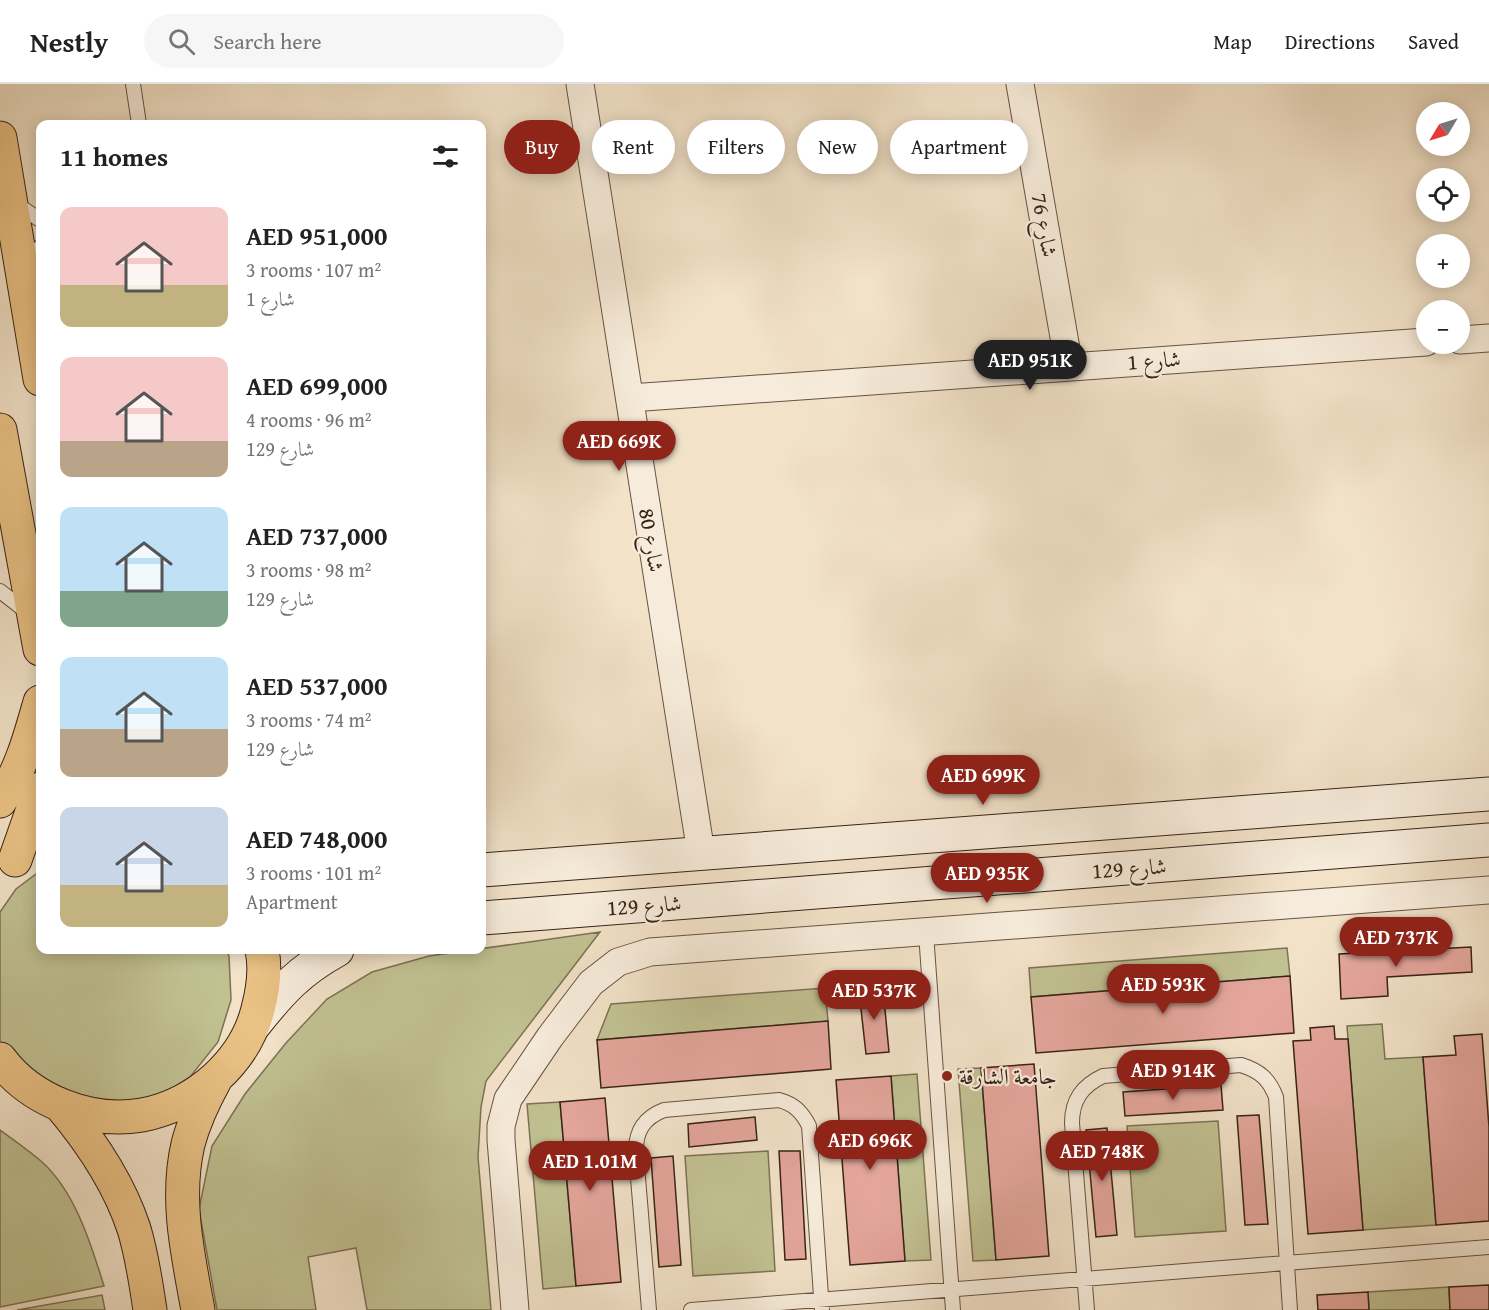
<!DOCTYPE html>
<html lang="en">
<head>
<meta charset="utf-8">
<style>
	:root { --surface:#fff; --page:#f6f6f6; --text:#222; --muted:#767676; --line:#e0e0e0; --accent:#8f2418 }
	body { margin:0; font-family:"Gentium Book Plus",Amiri,serif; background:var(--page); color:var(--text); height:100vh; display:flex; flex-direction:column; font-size:22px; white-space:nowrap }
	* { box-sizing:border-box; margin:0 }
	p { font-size:20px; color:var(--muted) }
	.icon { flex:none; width:33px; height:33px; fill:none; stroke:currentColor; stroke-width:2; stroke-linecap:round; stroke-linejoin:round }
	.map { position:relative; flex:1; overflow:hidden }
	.drawer { position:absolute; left:36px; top:36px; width:450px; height:834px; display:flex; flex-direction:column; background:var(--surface); border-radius:12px; box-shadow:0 3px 15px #0003 }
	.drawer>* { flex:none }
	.guide { position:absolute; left:504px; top:36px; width:570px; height:54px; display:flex; gap:12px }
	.needle { width:39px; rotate:232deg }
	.controls { position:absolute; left:1416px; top:18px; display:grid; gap:12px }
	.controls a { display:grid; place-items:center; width:54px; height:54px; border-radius:50%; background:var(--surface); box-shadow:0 3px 15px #0003; font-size:30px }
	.price { position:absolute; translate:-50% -51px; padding:0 14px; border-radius:21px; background:var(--accent); color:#fff; font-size:20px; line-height:39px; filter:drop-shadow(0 2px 3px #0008) }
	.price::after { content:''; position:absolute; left:50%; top:36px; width:18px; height:14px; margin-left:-9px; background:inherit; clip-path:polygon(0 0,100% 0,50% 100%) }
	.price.active { background:#222; color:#fff }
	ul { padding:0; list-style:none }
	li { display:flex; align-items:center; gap:18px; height:150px; padding:0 24px }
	li span { display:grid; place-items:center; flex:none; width:168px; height:120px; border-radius:12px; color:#555 }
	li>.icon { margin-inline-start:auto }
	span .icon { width:72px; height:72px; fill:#fffc; stroke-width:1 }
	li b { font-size:26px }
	h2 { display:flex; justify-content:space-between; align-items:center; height:72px; padding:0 24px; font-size:26px }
	.tag { padding:0 21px; border-radius:27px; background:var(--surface); box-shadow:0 3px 15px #0003; font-size:21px; line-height:54px }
	.tag.active { background:var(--accent); color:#fff }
	header { display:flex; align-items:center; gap:36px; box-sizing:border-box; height:84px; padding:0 30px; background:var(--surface); border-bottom:2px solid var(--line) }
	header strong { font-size:28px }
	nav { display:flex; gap:33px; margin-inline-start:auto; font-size:21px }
	.search { width:420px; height:54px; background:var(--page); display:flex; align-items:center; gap:15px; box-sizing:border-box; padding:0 21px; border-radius:33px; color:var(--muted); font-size:22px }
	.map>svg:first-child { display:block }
	.green { fill:#c1c192; stroke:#7d7255; stroke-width:1.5 }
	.building { fill:#e4a69b; stroke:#392318; stroke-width:1.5 }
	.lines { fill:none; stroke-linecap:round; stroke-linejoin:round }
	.lane-casing { stroke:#675344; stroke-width:16 }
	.street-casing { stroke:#675344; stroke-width:29 }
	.secondary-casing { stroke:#392318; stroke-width:35 }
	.primary-casing { stroke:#392318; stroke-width:35 }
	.lane { stroke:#f7ecdb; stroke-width:14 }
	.street { stroke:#f7ecdb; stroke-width:27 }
	.secondary { stroke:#f7ecdb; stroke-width:33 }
	.primary { stroke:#e9c184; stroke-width:33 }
	.poi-dot { fill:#8f2418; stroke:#f7ecdb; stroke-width:2 }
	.labels { text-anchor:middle; stroke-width:4.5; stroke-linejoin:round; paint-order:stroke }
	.street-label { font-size:22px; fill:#392318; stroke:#f7ecdb }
	.poi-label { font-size:22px; fill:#392318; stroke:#f7ecdb; text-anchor:start }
</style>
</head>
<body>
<header>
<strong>Nestly</strong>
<div class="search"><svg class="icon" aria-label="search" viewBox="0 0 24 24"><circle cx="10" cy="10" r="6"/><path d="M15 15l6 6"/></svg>Search here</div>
<nav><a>Map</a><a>Directions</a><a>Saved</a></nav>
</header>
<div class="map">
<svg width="1489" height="1226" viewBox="0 0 1489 1226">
	<rect width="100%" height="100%" fill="#f2e2c8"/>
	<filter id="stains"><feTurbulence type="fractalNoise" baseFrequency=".00333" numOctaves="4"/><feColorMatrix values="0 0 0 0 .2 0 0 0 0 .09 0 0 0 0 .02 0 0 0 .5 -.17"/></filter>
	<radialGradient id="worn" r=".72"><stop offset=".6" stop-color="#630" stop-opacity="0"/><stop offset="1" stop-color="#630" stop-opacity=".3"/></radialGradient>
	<path class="green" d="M40,787V866H226L229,872L231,916L218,958L190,993L159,1013L116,1025L72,1020L0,969V828L16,805Z
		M600,848L486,997L481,1023L478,1073L491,1226H367L356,1164L308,1173L316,1226H217L199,1125L212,1062L245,1010L286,959L327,915L372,888L429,872Z
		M1287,864L1290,892L1031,913L1029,884Z
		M825,904L828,937L597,956L611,920Z
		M1382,940L1385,975L1423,973L1436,1141L1363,1146L1347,942Z
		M981,984L996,1176L973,1177L958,985Z
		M917,990L931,1176L905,1177L891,992Z
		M560,1018L576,1202L543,1205L527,1020Z
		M1218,1037L1226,1147L1135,1153L1127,1042Z
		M0,1046C14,1056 28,1066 41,1077C75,1107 91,1160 104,1202L0,1223Z
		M768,1067L775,1187L693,1192L685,1072Z
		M1449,1203L1450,1226H1369L1368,1208Z
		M102,1211L105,1226H17Z"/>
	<path class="building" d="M1471,863L1472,888L1387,893L1388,912L1341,915L1339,870Z
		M1290,892L1294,949L1036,969L1031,913Z
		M883,905L889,968L866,970L859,907Z
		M828,937L831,985L601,1004L597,956Z
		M1334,942L1335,955H1348L1363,1146L1308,1150L1293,957L1311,956L1310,944Z
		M1482,950L1489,1043V1137L1436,1141L1423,973L1456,971L1454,952Z
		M1034,980L1049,1172L996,1176L981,984Z
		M891,992L905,1177L850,1181L836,996Z
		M1221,1001L1223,1026L1125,1032L1123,1008Z
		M605,1014L621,1198L576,1202L560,1018Z
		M1259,1031L1268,1140L1245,1141L1237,1032Z
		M755,1033L757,1056L689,1063L688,1040Z
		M1107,1044L1117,1151L1096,1153L1086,1046Z
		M779,1067H800L806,1175L785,1176Z
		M673,1072L681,1181L659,1183L651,1074Z
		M1489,1201V1226H1450L1449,1203Z
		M1368,1208L1369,1226H1318L1317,1211Z"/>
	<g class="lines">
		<defs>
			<path id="lane" d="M133,0L139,40
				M15,119L40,136
				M25,183L40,163
				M0,507L27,528
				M926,849L953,1226
				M649,1226L636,1070C635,1048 643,1034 664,1026L779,1016C794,1020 802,1028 809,1042L822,1226
				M691,1226L1489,1163
				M1087,1226L1072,1039C1072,1016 1082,1002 1103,992L1241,981C1260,987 1269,995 1276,1013L1290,1226"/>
			<path id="street" d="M580,0L701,769
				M1020,0L1069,282
				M1460,256L1489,254
				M630,314L1426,258
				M515,1226L501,1056V1042L508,1015L550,953L591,899L618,878L650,868L1489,806"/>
			<path id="secondary" d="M482,786L1489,710
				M482,834L1489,756
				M254,941C281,907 299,887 337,866"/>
			<path id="primary" d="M0,54L40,295
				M0,346L40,565
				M0,717C21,687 30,653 40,618
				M15,776L40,705
				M0,975C31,1017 91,1040 142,1031C196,1021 245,978 258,925C263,906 266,885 262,866
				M61,1022C92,1059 119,1099 134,1145C142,1171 146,1199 150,1226
				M198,1226C188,1171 175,1116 188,1060C194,1037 204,1016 215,996"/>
		</defs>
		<use href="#lane" class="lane-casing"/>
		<use href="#street" class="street-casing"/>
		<use href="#secondary" class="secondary-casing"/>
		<use href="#primary" class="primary-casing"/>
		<use href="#lane" class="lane"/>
		<use href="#street" class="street"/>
		<use href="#secondary" class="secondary"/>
		<use href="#primary" class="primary"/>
	</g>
	<circle class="poi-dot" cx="947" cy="992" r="6"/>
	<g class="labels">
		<g class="street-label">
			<text transform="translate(1045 141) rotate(80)" y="8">شارع 76</text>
			<text transform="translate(1154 276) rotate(-4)" y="8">شارع 1</text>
			<text transform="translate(652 456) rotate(81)" y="8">شارع 80</text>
			<text transform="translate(1129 784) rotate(-4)" y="8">شارع 129</text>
			<text transform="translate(644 821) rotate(-4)" y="8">شارع 129</text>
		</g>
		<g class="poi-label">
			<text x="959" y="1000">جامعة الشارقة</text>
		</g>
	</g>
	<rect width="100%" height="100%" filter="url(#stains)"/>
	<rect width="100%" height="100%" fill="url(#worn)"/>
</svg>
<div class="controls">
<a><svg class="needle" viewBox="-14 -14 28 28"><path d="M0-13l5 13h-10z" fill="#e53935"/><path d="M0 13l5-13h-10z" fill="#767676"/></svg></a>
<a><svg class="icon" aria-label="locate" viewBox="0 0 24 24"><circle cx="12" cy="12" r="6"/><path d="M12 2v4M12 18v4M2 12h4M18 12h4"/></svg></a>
<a>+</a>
<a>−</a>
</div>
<b class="price active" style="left:1030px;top:307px">AED 951K</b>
<b class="price" style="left:619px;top:388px">AED 669K</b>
<b class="price" style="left:983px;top:722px">AED 699K</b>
<b class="price" style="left:987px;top:820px">AED 935K</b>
<b class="price" style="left:1396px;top:884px">AED 737K</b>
<b class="price" style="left:1163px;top:931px">AED 593K</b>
<b class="price" style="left:874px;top:937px">AED 537K</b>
<b class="price" style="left:1173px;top:1017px">AED 914K</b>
<b class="price" style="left:870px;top:1087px">AED 696K</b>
<b class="price" style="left:1102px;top:1098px">AED 748K</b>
<b class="price" style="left:590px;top:1108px">AED 1.01M</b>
<div class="guide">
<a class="tag active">Buy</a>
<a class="tag">Rent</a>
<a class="tag">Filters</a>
<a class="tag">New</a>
<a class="tag">Apartment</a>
</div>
<section class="drawer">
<h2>11 homes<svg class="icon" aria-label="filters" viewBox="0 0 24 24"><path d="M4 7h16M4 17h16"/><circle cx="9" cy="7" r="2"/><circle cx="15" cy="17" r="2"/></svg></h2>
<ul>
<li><span style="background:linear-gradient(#f6c9c9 65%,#c2b280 0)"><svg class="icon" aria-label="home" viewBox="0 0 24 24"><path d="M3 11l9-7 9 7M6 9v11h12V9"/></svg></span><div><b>AED 951,000</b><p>3 rooms · 107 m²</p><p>شارع 1</p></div></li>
<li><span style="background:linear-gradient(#f6c9c9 70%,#b9a48a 0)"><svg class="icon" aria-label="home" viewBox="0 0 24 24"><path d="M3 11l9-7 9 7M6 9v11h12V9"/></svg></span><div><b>AED 699,000</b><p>4 rooms · 96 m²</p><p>شارع 129</p></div></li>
<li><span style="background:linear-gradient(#bfe0f5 70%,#7fa58c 0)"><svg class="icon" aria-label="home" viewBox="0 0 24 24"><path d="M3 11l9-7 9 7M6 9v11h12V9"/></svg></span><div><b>AED 737,000</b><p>3 rooms · 98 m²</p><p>شارع 129</p></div></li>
<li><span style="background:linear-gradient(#bfe0f5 60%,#b9a48a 0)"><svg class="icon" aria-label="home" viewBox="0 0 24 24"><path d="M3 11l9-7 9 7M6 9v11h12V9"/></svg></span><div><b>AED 537,000</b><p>3 rooms · 74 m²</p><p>شارع 129</p></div></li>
<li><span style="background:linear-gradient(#c9d6e8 65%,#c2b280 0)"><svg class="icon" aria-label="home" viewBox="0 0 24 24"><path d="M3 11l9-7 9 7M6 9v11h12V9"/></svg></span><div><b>AED 748,000</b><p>3 rooms · 101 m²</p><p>Apartment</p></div></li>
</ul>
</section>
</div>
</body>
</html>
